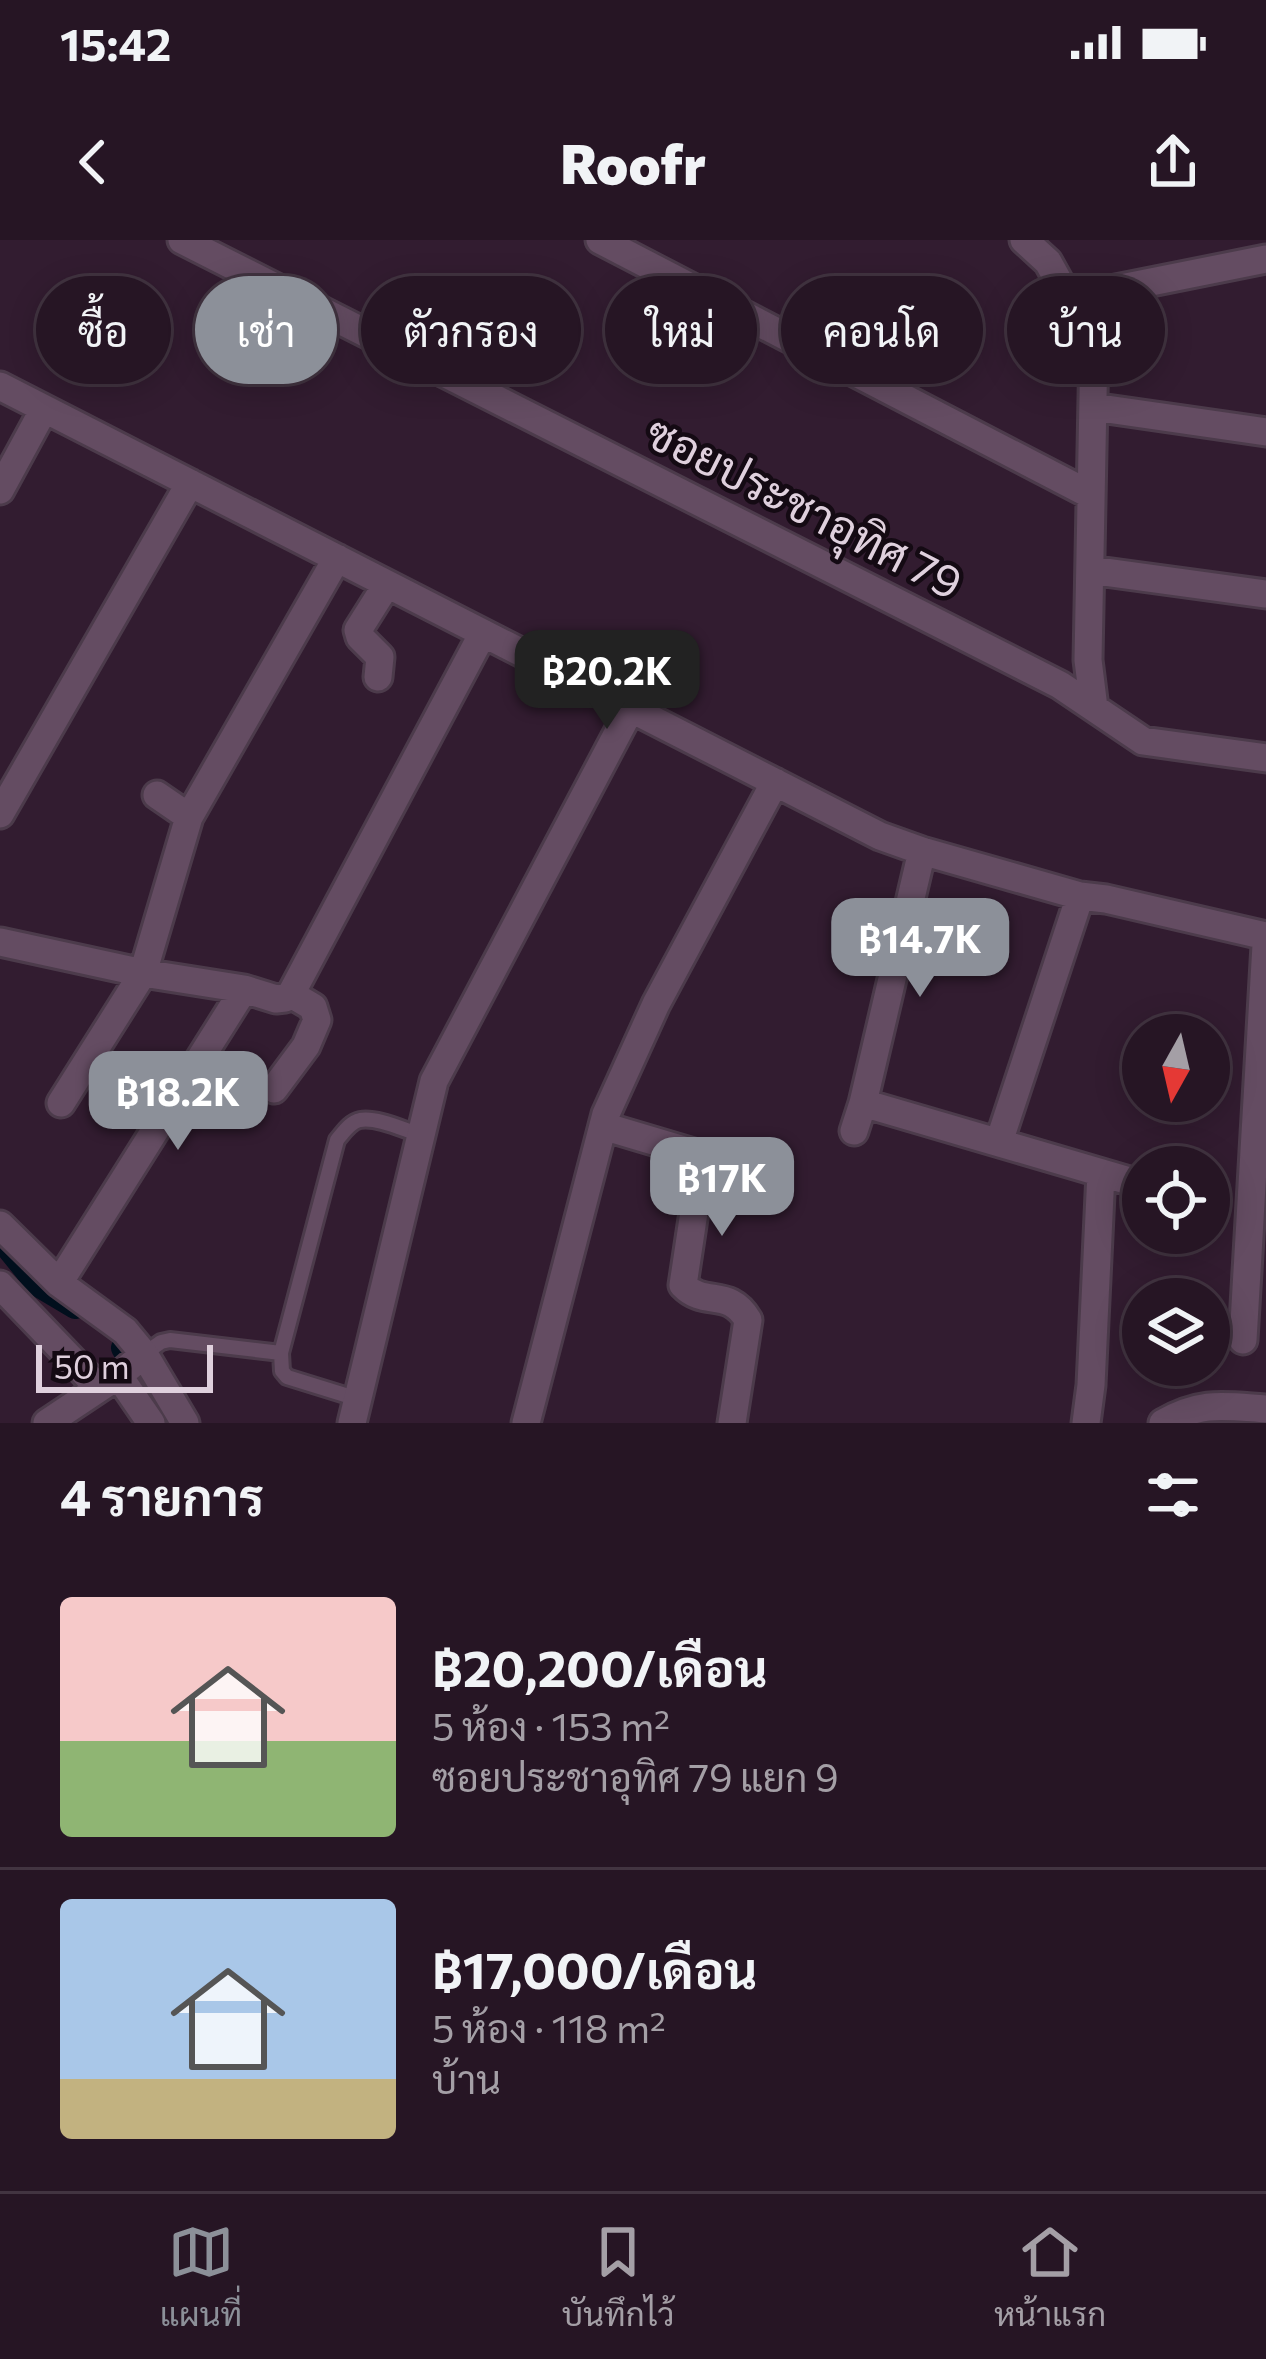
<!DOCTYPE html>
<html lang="th">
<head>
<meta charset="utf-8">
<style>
	:root { --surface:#261524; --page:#2e1e2c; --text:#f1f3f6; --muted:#a49fa6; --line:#423441; --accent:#8c9099 }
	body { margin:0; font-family:Commissioner,Sarabun,sans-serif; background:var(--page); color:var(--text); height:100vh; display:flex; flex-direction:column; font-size:45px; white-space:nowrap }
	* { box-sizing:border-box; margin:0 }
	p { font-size:39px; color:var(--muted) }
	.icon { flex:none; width:66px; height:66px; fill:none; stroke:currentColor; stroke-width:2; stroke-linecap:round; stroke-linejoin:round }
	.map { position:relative; height:1183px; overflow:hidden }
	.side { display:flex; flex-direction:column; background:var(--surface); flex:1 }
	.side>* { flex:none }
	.hud { position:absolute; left:36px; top:36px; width:1194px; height:108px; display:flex; gap:24px }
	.needle { width:78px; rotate:188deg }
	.tools { position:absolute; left:1122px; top:774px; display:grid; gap:24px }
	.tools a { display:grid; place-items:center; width:108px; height:108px; border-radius:50%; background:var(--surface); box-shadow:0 6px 30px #0003,0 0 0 3px var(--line); font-size:60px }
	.scale { position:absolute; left:36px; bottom:30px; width:177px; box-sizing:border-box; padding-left:12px; border:6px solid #dfd0dd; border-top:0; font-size:33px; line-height:42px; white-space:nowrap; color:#dfd0dd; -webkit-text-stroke:9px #140a13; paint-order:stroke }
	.price { position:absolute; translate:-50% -102px; padding:0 27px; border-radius:24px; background:var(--accent); color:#fff; font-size:39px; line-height:78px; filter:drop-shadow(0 3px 6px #0008) }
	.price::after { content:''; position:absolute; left:50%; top:72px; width:36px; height:27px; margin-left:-18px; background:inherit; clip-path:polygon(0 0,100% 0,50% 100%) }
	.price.current { background:#222; color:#fff }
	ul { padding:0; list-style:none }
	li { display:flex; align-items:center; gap:36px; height:300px; padding:0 60px }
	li+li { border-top:3px solid var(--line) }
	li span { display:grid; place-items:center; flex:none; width:336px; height:240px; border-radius:12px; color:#555 }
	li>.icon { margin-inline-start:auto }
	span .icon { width:144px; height:144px; fill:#fffc; stroke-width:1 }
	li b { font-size:51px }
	h2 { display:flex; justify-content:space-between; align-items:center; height:144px; padding:0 60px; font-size:51px }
	.pill { padding:0 42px; border-radius:54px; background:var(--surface); box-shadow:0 6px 30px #0003,0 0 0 3px var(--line); font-size:42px; line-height:108px }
	.pill.current { background:var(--accent); color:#fff }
	.status { display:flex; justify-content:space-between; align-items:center; height:84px; padding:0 60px; background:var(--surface); direction:ltr }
	.status svg { height:33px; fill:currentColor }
	header { display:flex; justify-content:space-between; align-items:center; height:156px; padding:0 60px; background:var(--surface); font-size:54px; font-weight:800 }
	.dock { display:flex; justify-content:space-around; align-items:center; height:168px; border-top:3px solid var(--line); background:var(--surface); font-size:33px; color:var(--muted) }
	.dock a { display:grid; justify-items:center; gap:6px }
	.dock .current { color:var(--accent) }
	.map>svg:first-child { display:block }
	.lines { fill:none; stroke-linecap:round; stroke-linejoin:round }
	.canal { stroke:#010f1d; stroke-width:24 }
	.lane-casing { stroke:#4c3b4b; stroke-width:20 }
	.street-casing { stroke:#4c3b4b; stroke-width:33 }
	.lane { stroke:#644c62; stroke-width:14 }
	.street { stroke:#644c62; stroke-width:27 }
	.labels { text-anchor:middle; stroke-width:9; stroke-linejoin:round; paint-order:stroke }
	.street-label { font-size:45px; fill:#dfd0dd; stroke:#140a13 }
</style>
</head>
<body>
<div class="status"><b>15:42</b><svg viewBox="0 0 49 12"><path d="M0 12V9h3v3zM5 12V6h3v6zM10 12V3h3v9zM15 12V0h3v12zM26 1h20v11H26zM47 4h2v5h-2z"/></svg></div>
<header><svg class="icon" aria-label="back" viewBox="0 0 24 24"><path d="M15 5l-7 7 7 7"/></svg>Roofr<svg class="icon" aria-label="share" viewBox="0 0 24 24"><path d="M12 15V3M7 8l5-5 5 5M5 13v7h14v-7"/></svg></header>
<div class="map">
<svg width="1266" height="1183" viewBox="0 0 1266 1183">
	<rect width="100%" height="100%" fill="#321c30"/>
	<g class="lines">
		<path class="canal" d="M4,1003L38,1045L75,1067
			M123,1108L168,1183"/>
		<defs>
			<path id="lane" d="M144,1114L161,1102L170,1100L281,1113
				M358,1159L287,1137L282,1131L281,1113L337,900C343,893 350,882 360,880C378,877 404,890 421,895"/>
			<path id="street" d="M182,0L1060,445L1143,501L1266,518
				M600,0L1091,255
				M1024,0L1048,22L1094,105L1088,420L1094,468
				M1106,51L1266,19
				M0,146L880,596L922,611L1080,656L1106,659L1266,696
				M1093,167L1266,192
				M0,250L44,169
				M1090,330L1266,354
				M378,437L380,417L360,397L358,390L387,344
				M157,555L189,577
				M0,574L190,243
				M0,702L143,733L244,749L276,759L285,758L291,754L483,393
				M274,849L306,806L317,780L313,767L291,754
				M61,863L143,733L189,577L337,318
				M863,863L1143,945
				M603,886L697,914L702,919L683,1045C705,1068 729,1047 748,1080L732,1183
				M854,891L863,863L922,611
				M999,902L1080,656
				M0,985L59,1043L125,1091L144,1114L185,1183
				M59,1043L244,749
				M0,1045L99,1148
				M1243,1100L1266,705
				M118,1135L151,1183
				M47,1183L122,1133L144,1114
				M352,1183L434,841L631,468
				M526,1183L606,874L656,764L775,542
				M1086,1183L1091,1145L1101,933
				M1163,1183C1202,1161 1223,1166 1266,1169"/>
		</defs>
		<use href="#lane" class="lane-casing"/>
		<use href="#street" class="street-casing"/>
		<use href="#lane" class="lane"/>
		<use href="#street" class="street"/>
	</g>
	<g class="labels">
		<g class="street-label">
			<text transform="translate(804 268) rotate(27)" y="16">ซอยประชาอุทิศ 79</text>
		</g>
	</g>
</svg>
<div class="tools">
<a><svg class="needle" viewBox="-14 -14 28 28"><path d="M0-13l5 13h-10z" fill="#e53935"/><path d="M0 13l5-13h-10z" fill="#a49fa6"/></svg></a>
<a><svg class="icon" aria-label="locate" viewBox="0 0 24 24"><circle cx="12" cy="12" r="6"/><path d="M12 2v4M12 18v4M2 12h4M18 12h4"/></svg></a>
<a><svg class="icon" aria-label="layers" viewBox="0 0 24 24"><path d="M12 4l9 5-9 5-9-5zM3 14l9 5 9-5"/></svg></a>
</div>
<div class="scale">50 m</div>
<b class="price current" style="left:607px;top:492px">฿20.2K</b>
<b class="price" style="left:920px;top:760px">฿14.7K</b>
<b class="price" style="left:178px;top:913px">฿18.2K</b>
<b class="price" style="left:722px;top:999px">฿17K</b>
<div class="hud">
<a class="pill">ซื้อ</a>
<a class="pill current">เช่า</a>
<a class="pill">ตัวกรอง</a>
<a class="pill">ใหม่</a>
<a class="pill">คอนโด</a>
<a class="pill">บ้าน</a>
</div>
</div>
<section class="side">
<h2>4 รายการ<svg class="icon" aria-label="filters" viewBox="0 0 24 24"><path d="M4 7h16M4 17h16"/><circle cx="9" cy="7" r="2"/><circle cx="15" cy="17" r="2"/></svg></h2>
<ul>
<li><span style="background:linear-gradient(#f6c9c9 60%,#8fb573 0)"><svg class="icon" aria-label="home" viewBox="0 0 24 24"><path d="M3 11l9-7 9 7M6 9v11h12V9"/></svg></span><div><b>฿20,200/เดือน</b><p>5 ห้อง · 153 m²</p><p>ซอยประชาอุทิศ 79 แยก 9</p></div></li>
<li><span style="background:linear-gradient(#a9c7e8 75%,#c2b280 0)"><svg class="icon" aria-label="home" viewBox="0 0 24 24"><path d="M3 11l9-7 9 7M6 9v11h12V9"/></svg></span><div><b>฿17,000/เดือน</b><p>5 ห้อง · 118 m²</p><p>บ้าน</p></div></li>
</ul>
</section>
<nav class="dock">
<a class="current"><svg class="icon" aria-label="map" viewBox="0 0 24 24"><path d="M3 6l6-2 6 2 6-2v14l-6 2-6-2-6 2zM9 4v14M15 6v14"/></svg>แผนที่</a>
<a><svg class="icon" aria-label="saved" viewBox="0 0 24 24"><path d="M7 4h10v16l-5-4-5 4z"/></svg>บันทึกไว้</a>
<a><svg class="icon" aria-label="home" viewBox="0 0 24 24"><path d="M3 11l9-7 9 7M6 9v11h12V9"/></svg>หน้าแรก</a>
</nav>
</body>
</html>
